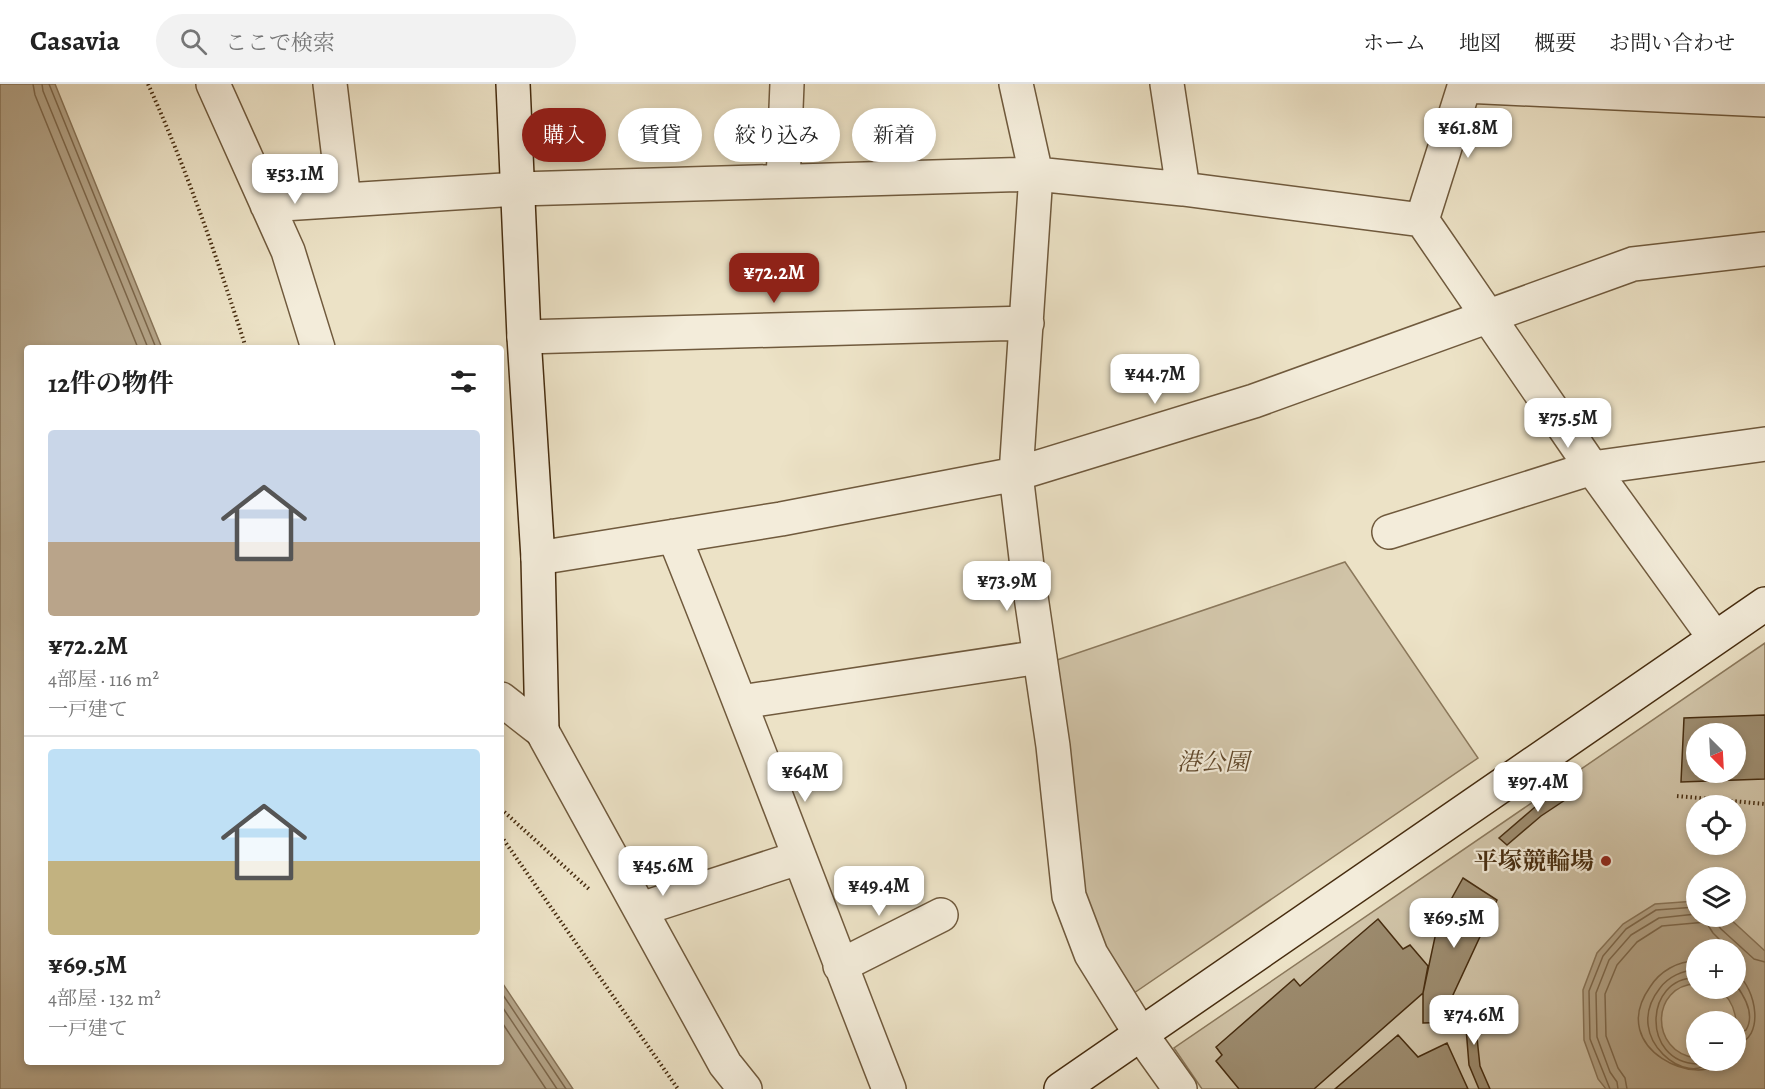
<!DOCTYPE html>
<html lang="ja">
<head>
<meta charset="utf-8">
<style>
	:root { --surface:#fff; --page:#f2f2f2; --text:#222; --muted:#767676; --line:#e0e0e0; --accent:#8f2418 }
	body { margin:0; font-family:Alegreya,"Noto Serif JP",serif; background:var(--page); color:var(--text); height:100vh; display:flex; flex-direction:column; font-size:22px; white-space:nowrap }
	* { box-sizing:border-box; margin:0 }
	p { font-size:20px; color:var(--muted) }
	.icon { flex:none; width:33px; height:33px; fill:none; stroke:currentColor; stroke-width:2; stroke-linecap:round; stroke-linejoin:round }
	.map { position:relative; flex:1; overflow:hidden }
	.details { position:absolute; left:24px; top:261px; width:480px; height:720px; display:flex; flex-direction:column; background:var(--surface); border-radius:6px; box-shadow:0 3px 9px #0003 }
	.details>* { flex:none }
	.hud { position:absolute; left:522px; top:24px; width:570px; height:54px; display:flex; gap:12px }
	.needle { width:39px; rotate:156deg }
	.fabs { position:absolute; left:1686px; top:639px; display:grid; gap:12px }
	.fabs a { display:grid; place-items:center; width:60px; height:60px; border-radius:50%; background:var(--surface); box-shadow:0 3px 9px #0003; font-size:30px }
	.price { position:absolute; translate:-50% -51px; padding:0 14px; border-radius:12px; background:#fff; color:#222; font-size:20px; line-height:39px; filter:drop-shadow(0 2px 3px #0008) }
	.price::after { content:''; position:absolute; left:50%; top:36px; width:18px; height:14px; margin-left:-9px; background:inherit; clip-path:polygon(0 0,100% 0,50% 100%) }
	.price.on { background:var(--accent); color:#fff }
	ul { padding:0; list-style:none }
	li { display:grid; align-content:center; gap:12px; height:318px; padding:0 24px }
	li+li { border-top:2px solid var(--line) }
	li span { display:grid; place-items:center; height:186px; border-radius:6px; color:#555 }
	li>.icon { margin-inline-start:auto }
	span .icon { width:108px; height:108px; fill:#fffc; stroke-width:1 }
	li b { font-size:26px }
	h2 { display:flex; justify-content:space-between; align-items:center; height:72px; padding:0 24px; font-size:26px }
	.pill { padding:0 21px; border-radius:27px; background:var(--surface); box-shadow:0 3px 9px #0003; font-size:21px; line-height:54px }
	.pill.on { background:var(--accent); color:#fff }
	header { display:flex; align-items:center; gap:36px; box-sizing:border-box; height:84px; padding:0 30px; background:var(--surface); border-bottom:2px solid var(--line) }
	header strong { font-size:28px }
	nav { display:flex; gap:33px; margin-inline-start:auto; font-size:21px }
	.search { width:420px; height:54px; background:var(--page); display:flex; align-items:center; gap:15px; box-sizing:border-box; padding:0 21px; border-radius:33px; color:var(--muted); font-size:22px }
	.map>svg:first-child { display:block }
	.green { fill:#d0c3a7; stroke:#8b785b; stroke-width:1.5; fill-rule:evenodd }
	.water { fill:#b4a488; stroke:#887458; stroke-width:1.5; fill-rule:evenodd }
	.lines { fill:none; stroke-linecap:round; stroke-linejoin:round }
	.shore { stroke:#7d684c; stroke-width:1.5 }
	.building { fill:#9c8b6e; stroke:#462c0f; stroke-width:1.5; fill-rule:evenodd }
	.street-casing { stroke:#705a3d; stroke-width:36 }
	.secondary-casing { stroke:#462c0f; stroke-width:36 }
	.path { stroke:#462c0f; stroke-width:4; stroke-dasharray:1.5 3; stroke-linecap:butt }
	.street { stroke:#f3ecda; stroke-width:33 }
	.secondary { stroke:#f3ecda; stroke-width:33 }
	.poi-dot { fill:#8f2418; stroke:#f3ecda; stroke-width:2 }
	.labels { text-anchor:middle; stroke-width:4.5; stroke-linejoin:round; paint-order:stroke }
	.park-label { font-size:24px; font-style:italic; fill:#624a2d; stroke:#f3ecda }
	.poi-label { font-size:24px; font-weight:bold; fill:#462c0f; stroke:#f3ecda; text-anchor:end }
</style>
</head>
<body>
<header>
<strong>Casavia</strong>
<div class="search"><svg class="icon" aria-label="search" viewBox="0 0 24 24"><circle cx="10" cy="10" r="6"/><path d="M15 15l6 6"/></svg>ここで検索</div>
<nav><a>ホーム</a><a>地図</a><a>概要</a><a>お問い合わせ</a></nav>
</header>
<div class="map">
<svg width="1765" height="1005" viewBox="0 0 1765 1005">
	<rect width="100%" height="100%" fill="#ece2c6"/>
	<filter id="stains"><feTurbulence type="fractalNoise" baseFrequency=".00333" numOctaves="4"/><feColorMatrix values="0 0 0 0 .2 0 0 0 0 .09 0 0 0 0 .02 0 0 0 .5 -.17"/></filter>
	<radialGradient id="worn" r=".72"><stop offset=".6" stop-color="#630" stop-opacity="0"/><stop offset="1" stop-color="#630" stop-opacity=".3"/></radialGradient>
	<path class="green" d="M1345,478L1478,674L1134,909L1102,858L1081,805L1054,577Z
		M1765,559V1005H1202L1174,964ZM1696,650H1736V688H1696ZM1696,722H1736V760H1696ZM1696,794H1736V832H1696ZM1696,866H1736V904H1696ZM1696,938H1736V976H1696Z"/>
	<path class="water" d="M0,0H55L162,264H27V978H501V897L573,1005H0Z
		M1696,817V832L1728,833L1765,867V1005H1606L1598,995L1584,956L1583,906L1597,869L1623,840L1655,820ZM1696,866H1736V904L1718,905C1742,921 1736,950 1736,976H1696V974C1649,968 1651,901 1696,900Z"/>
	<g class="lines">
		<path class="shore" d="M33,0L35,11L138,264
			M42,0L43,7L148,264
			M49,0L156,264
			M1717,832V840L1721,845L1754,875L1765,878
			M1696,877C1678,877 1660,887 1650,903C1605,967 1704,1005 1719,976
			M1696,886C1683,886 1668,893 1660,904C1619,956 1693,1005 1709,976
			M1736,889C1757,905 1765,955 1736,960
			M1696,894C1644,893 1641,978 1697,980L1701,976
			M1736,901C1745,913 1755,931 1746,946L1736,951
			M501,908L566,1005
			M501,921L557,1005
			M501,937L546,1005
			M1610,1005L1590,955L1589,907L1603,872L1626,845L1656,826L1696,823
			M1618,1005L1617,998L1610,988L1597,953L1596,909L1609,876L1631,851L1659,834L1696,830
			M1627,1005L1625,994L1618,984L1606,952L1605,910L1617,881L1637,858L1662,842L1706,838L1713,849L1730,866"/>
	</g>
	<path class="building" d="M1765,631V695L1681,698L1684,634ZM1696,650H1736V688H1696Z
		M1572,699L1577,708L1541,732L1507,761L1499,754L1535,723Z
		M1463,794L1497,816L1453,911L1454,938L1423,939V909L1438,839Z
		M1378,835L1403,865L1410,861L1428,882L1423,909L1314,1005H1239L1216,977L1222,971L1216,963L1294,895L1300,902Z
		M1473,916L1480,982L1490,1005H1479L1469,981L1464,919Z
		M1398,951L1418,973L1447,959L1468,1005H1335Z"/>
	<g class="lines">
		<defs>
			<path id="street" d="M213,0L288,167L318,264
				M330,0L344,116
				M1016,0L1036,90L1016,390L1029,499L1053,662L1069,812L1091,870L1140,949L1180,1005
				M1167,0L1183,105
				M1464,2L1765,16
				M783,97L787,0
				M267,121L518,105L1036,90L1183,105L1422,136L1592,384L1714,553
				M1422,136L1465,0
				M524,253L1027,239
				M1389,448L1592,384L1765,360
				M674,452C748,635 817,821 889,1005
				M538,474L781,435L1016,390L1254,317L1633,180L1765,165
				M501,615L542,647L725,980L745,1005
				M741,618L1040,573
				M641,825L798,774
				M840,882L941,831"/>
			<path id="secondary" d="M513,0L524,253L538,474L542,647
				M1061,1005L1765,520"/>
		</defs>
		<use href="#street" class="street-casing"/>
		<use href="#secondary" class="secondary-casing"/>
		<path class="path" d="M148,0C187,86 217,174 246,264
			M1677,712L1765,720
			M501,725L590,806
			M501,752L678,1005"/>
		<use href="#street" class="street"/>
		<use href="#secondary" class="secondary"/>
	</g>
	<circle class="poi-dot" cx="1606" cy="777" r="6"/>
	<g class="labels">
		<g class="park-label">
			<text x="1213" y="686">港公園</text>
		</g>
		<g class="poi-label">
			<text x="1594" y="785">平塚競輪場</text>
		</g>
	</g>
	<rect width="100%" height="100%" filter="url(#stains)"/>
	<rect width="100%" height="100%" fill="url(#worn)"/>
</svg>
<div class="fabs">
<a><svg class="needle" viewBox="-14 -14 28 28"><path d="M0-13l5 13h-10z" fill="#e53935"/><path d="M0 13l5-13h-10z" fill="#767676"/></svg></a>
<a><svg class="icon" aria-label="locate" viewBox="0 0 24 24"><circle cx="12" cy="12" r="6"/><path d="M12 2v4M12 18v4M2 12h4M18 12h4"/></svg></a>
<a><svg class="icon" aria-label="layers" viewBox="0 0 24 24"><path d="M12 4l9 5-9 5-9-5zM3 14l9 5 9-5"/></svg></a>
<a>+</a>
<a>−</a>
</div>
<b class="price" style="left:1468px;top:75px">¥61.8M</b>
<b class="price" style="left:295px;top:121px">¥53.1M</b>
<b class="price on" style="left:774px;top:220px">¥72.2M</b>
<b class="price" style="left:1155px;top:321px">¥44.7M</b>
<b class="price" style="left:1568px;top:365px">¥75.5M</b>
<b class="price" style="left:1007px;top:528px">¥73.9M</b>
<b class="price" style="left:805px;top:719px">¥64M</b>
<b class="price" style="left:1538px;top:729px">¥97.4M</b>
<b class="price" style="left:663px;top:813px">¥45.6M</b>
<b class="price" style="left:879px;top:833px">¥49.4M</b>
<b class="price" style="left:1454px;top:865px">¥69.5M</b>
<b class="price" style="left:1474px;top:962px">¥74.6M</b>
<div class="hud">
<a class="pill on">購入</a>
<a class="pill">賃貸</a>
<a class="pill">絞り込み</a>
<a class="pill">新着</a>
</div>
<section class="details">
<h2>12件の物件<svg class="icon" aria-label="filters" viewBox="0 0 24 24"><path d="M4 7h16M4 17h16"/><circle cx="9" cy="7" r="2"/><circle cx="15" cy="17" r="2"/></svg></h2>
<ul>
<li><span style="background:linear-gradient(#c9d6e8 60%,#b9a48a 0)"><svg class="icon" aria-label="home" viewBox="0 0 24 24"><path d="M3 11l9-7 9 7M6 9v11h12V9"/></svg></span><div><b>¥72.2M</b><p>4部屋 · 116 m²</p><p>一戸建て</p></div></li>
<li><span style="background:linear-gradient(#bfe0f5 60%,#c2b280 0)"><svg class="icon" aria-label="home" viewBox="0 0 24 24"><path d="M3 11l9-7 9 7M6 9v11h12V9"/></svg></span><div><b>¥69.5M</b><p>4部屋 · 132 m²</p><p>一戸建て</p></div></li>
</ul>
</section>
</div>
</body>
</html>
